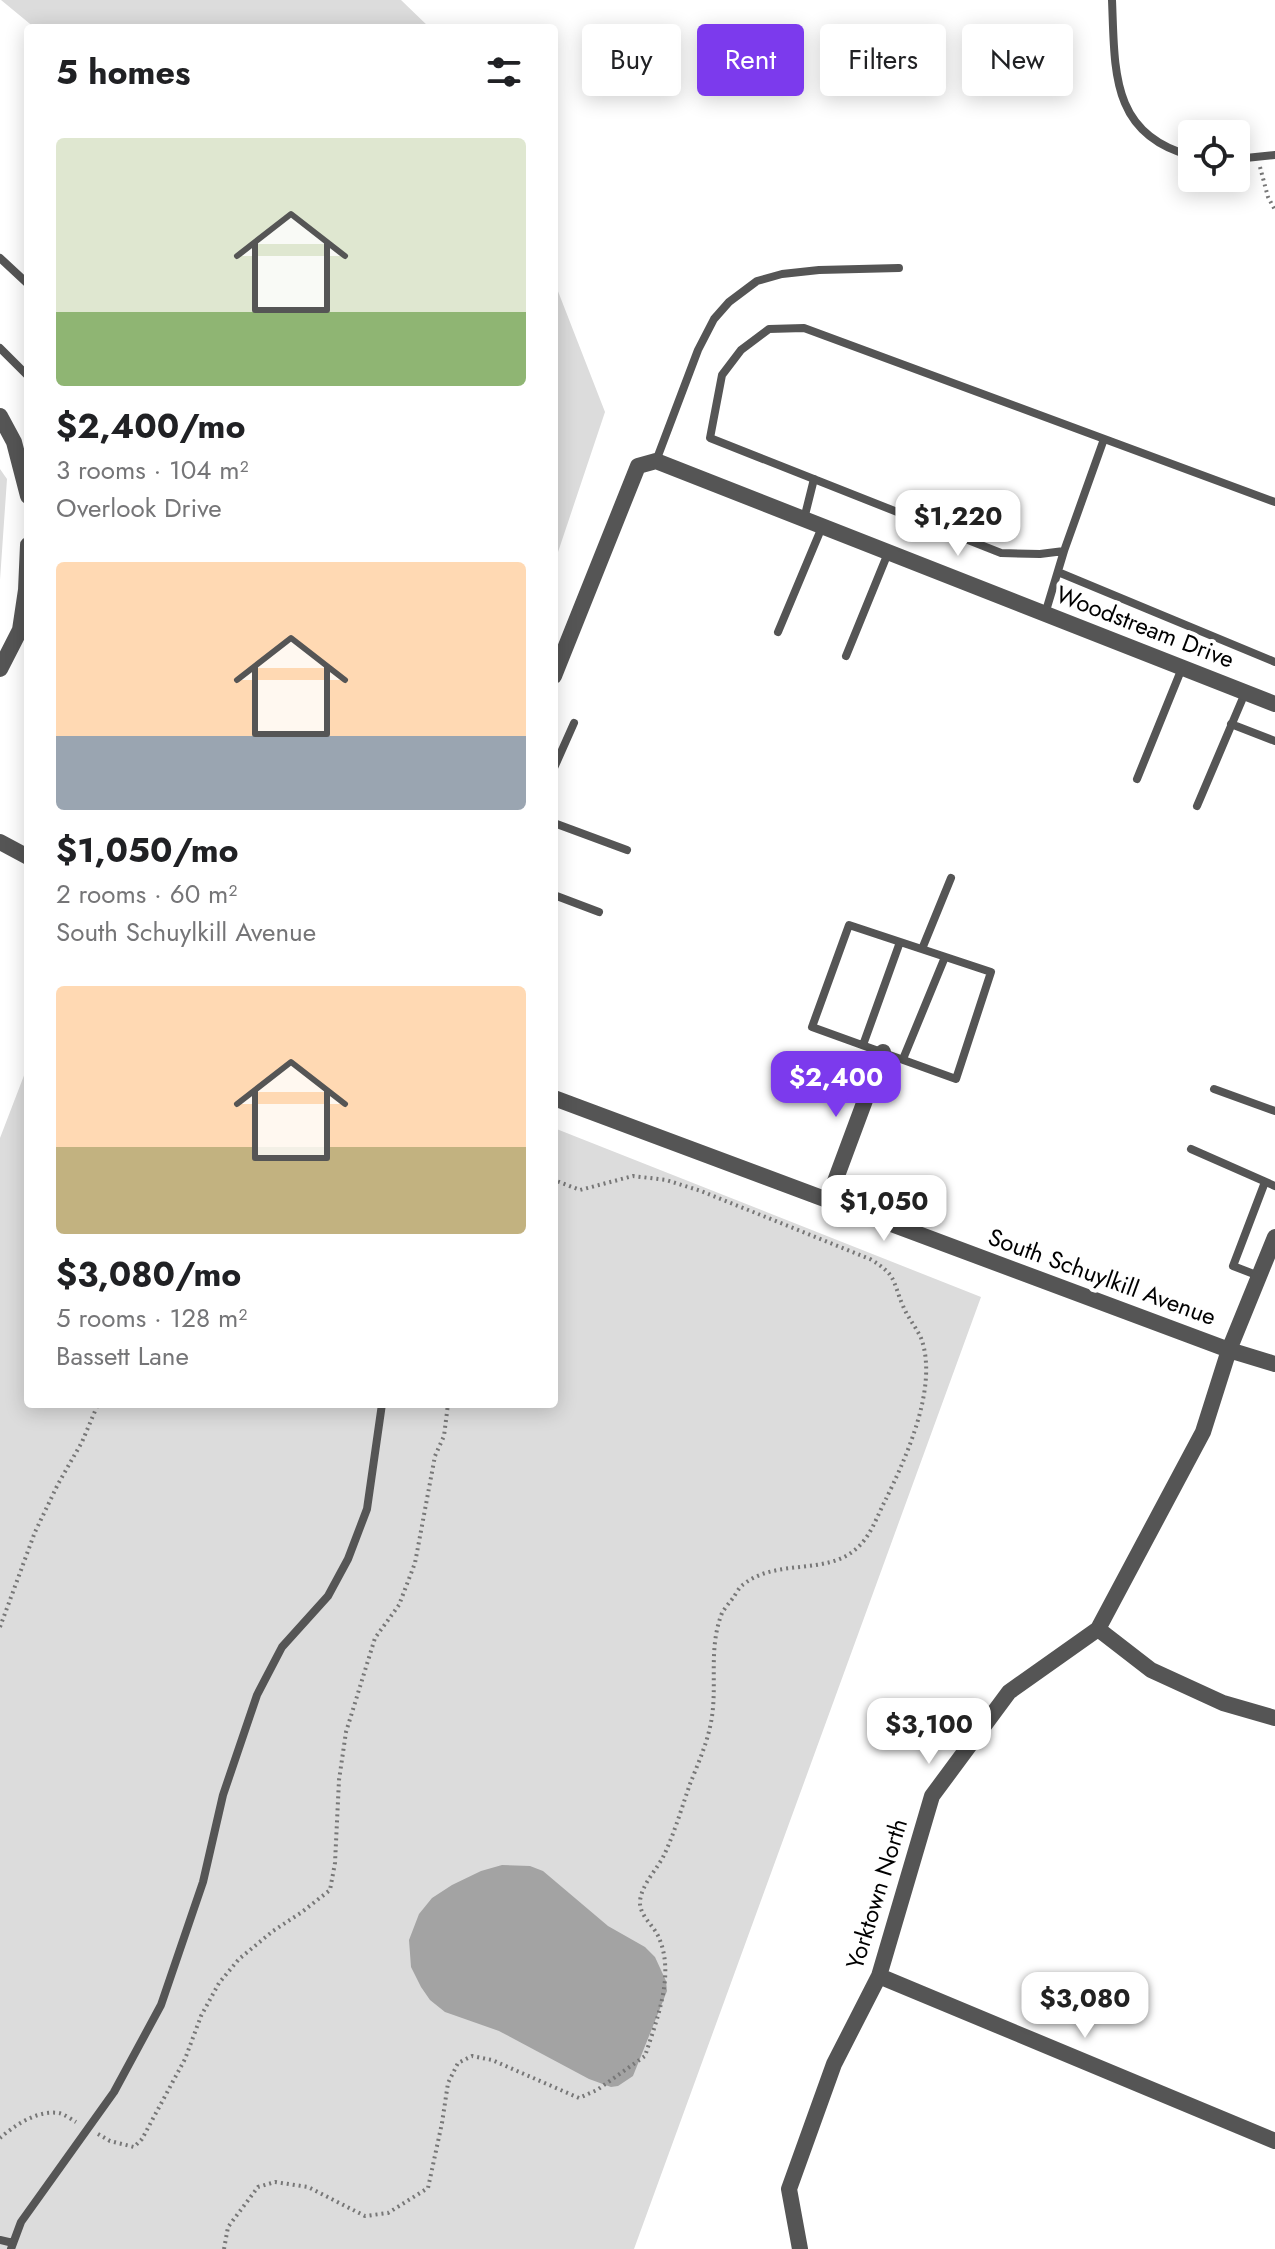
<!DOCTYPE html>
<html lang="en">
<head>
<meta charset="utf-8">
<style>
	:root { --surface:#fff; --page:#f6f6f6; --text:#202124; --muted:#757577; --accent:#7c3aed }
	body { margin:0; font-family:Jost,sans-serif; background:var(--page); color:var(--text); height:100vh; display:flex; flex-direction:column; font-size:30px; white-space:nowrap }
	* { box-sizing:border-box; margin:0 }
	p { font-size:26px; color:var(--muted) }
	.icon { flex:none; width:44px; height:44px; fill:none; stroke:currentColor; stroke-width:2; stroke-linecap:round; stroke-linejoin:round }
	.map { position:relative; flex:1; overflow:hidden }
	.details { position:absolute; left:24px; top:24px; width:534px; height:1384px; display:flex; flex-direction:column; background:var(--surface); border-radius:8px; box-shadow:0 4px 20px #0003 }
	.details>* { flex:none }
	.hud { position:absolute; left:582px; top:24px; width:572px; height:72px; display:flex; gap:16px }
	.tools { position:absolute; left:1178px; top:120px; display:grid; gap:16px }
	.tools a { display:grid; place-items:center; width:72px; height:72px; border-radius:8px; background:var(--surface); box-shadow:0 4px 20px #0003; font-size:40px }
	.price { position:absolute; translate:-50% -68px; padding:0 18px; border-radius:16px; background:#fff; color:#222; font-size:26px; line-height:52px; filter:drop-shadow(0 2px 4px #0008) }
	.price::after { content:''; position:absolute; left:50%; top:48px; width:24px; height:18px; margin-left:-12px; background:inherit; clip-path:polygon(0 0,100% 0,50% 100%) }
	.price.selected { background:var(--accent); color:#fff }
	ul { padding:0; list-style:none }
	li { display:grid; align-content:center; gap:16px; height:424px; padding:0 32px }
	li span { display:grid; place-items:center; height:248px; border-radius:8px; color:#555 }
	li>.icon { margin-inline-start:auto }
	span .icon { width:144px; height:144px; fill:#fffc; stroke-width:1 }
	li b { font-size:34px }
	h2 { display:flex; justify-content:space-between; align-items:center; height:96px; padding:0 32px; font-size:34px }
	.chip { padding:0 28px; border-radius:8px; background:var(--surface); box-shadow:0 4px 20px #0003; font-size:28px; line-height:72px }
	.chip.selected { background:var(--accent); color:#fff }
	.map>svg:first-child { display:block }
	.green { fill:#dcdcdc }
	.water { fill:#a3a3a3 }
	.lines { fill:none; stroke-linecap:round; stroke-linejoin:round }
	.path { stroke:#777; stroke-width:4; stroke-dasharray:2 4; stroke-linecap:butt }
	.lane { stroke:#555; stroke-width:8 }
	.street { stroke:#555; stroke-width:16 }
	.labels { text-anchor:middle; stroke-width:8; stroke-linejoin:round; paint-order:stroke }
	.street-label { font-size:24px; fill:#000; stroke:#fff }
</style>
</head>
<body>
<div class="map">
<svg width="1275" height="2249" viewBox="0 0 1275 2249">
	<rect width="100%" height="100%" fill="#fff"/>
	<path class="green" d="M1,0H401L430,28H35Z
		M554,281L605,412L554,564Z
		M0,469L7,479L0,580Z
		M28,1065V1404H554V1128L981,1297L634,2249H0V1138Z"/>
	<path class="water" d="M502,1865L530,1866L543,1871L608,1926L645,1947L655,1957L666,1981L667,1991L633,2076L618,2086L611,2087L589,2079L499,2031L445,2012L430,2000L421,1987L411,1967L409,1940L419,1914L432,1898L452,1885L481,1871Z"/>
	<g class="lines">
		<path class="path" d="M1260,167L1268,197L1275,210
			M0,1627L35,1532L58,1484L82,1442L98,1404
			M98,2134L110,2141L134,2147L142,2139L185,2059L201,2016L219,1983L239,1959L273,1931L302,1912L330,1890L335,1863L339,1780L346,1732L375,1638L399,1605L415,1563L435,1456L444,1436L448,1404
			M0,2138C15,2125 37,2110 59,2113C64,2114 71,2119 76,2122
			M224,2249L228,2227L258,2187L275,2182L308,2187L365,2216L388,2213L428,2188L442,2123L448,2083L458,2063L472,2056L492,2060L579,2098L597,2090L645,2056C657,2019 675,1975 659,1938C654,1925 639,1916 640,1901C642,1883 658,1869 665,1853C675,1831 682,1807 690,1784C697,1766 706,1746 710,1727C719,1689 707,1651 722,1613C725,1608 729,1603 733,1598C736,1594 739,1587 744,1584C777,1558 827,1576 857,1548C871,1536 877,1516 885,1501C906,1458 939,1386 921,1338C916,1327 908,1318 903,1306C892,1280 897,1275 870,1259L701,1191L666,1180L633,1176L580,1190L554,1180"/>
		<path class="lane" d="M1112,0C1115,70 1110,135 1192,156
			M1236,159L1275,155
			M0,258L28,284
			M0,348L28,376
			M1104,439L1064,551L1040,554L1001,553L710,438L722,375L741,350L769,329L804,328L1275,502
			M656,461L698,350L714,319L729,302L757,281L782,274L819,270L899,268
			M804,519L814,479
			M1058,572L1275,662
			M1045,614L1064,551
			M778,632L822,527
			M846,656L888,553
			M1231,724L1275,741
			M554,768L574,723
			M1137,779L1182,668
			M1197,806L1245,693
			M554,823L627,850
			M554,895L599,912
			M849,925L991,972L956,1079L812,1027Z
			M922,949L951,878
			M863,1045L900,942
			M903,1059L945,957
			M1214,1089L1275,1111
			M1191,1149L1275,1186
			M1259,1276L1233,1266L1265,1182
			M0,2240L13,2243
			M11,2249L21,2222L114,2092L161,2005L203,1882L223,1795L257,1695L282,1647L328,1596L348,1559L367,1509L382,1404"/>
		<path class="street" d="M0,416L14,442L28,496
			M0,669L20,630L26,590L28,545
			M554,676L638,466L656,461L1275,704
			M0,842L28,857
			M554,1098L1229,1350L1275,1364
			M828,1200L883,1052
			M1098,1629L1151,1670L1223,1703L1275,1718
			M879,1976L1275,2141
			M800,2249L789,2189L834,2064L879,1976L932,1796L1009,1692L1098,1629L1203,1432L1229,1350L1275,1237"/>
	</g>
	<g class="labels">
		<g class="street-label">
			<text transform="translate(1145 627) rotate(21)" y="8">Woodstream Drive</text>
			<text transform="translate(1102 1277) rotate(20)" y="8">South Schuylkill Avenue</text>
			<text transform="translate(877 1894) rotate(-73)" y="8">Yorktown North</text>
		</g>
	</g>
</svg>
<div class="tools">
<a><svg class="icon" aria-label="locate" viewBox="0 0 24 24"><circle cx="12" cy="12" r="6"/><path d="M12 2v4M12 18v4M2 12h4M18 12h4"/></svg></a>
</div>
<b class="price" style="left:958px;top:558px">$1,220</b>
<b class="price selected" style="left:836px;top:1119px">$2,400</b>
<b class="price" style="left:884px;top:1243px">$1,050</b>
<b class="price" style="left:929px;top:1766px">$3,100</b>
<b class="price" style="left:1085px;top:2040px">$3,080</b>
<div class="hud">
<a class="chip">Buy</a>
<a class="chip selected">Rent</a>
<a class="chip">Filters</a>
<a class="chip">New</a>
</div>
<section class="details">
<h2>5 homes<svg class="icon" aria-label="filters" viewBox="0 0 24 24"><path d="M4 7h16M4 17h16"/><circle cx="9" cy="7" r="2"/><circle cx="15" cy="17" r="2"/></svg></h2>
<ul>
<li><span style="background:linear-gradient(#dfe7d0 70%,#8fb573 0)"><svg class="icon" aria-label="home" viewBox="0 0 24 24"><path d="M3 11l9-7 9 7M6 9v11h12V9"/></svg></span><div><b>$2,400/mo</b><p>3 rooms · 104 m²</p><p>Overlook Drive</p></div></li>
<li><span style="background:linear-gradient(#ffd9b3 70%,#9aa5b1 0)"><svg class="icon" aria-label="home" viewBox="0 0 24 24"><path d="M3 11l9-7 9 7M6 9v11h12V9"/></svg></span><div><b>$1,050/mo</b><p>2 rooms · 60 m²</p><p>South Schuylkill Avenue</p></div></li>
<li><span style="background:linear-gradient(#ffd9b3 65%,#c2b280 0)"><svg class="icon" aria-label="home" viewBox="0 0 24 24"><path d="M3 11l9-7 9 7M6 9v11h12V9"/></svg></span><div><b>$3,080/mo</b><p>5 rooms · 128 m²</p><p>Bassett Lane</p></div></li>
</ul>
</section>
</div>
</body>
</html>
